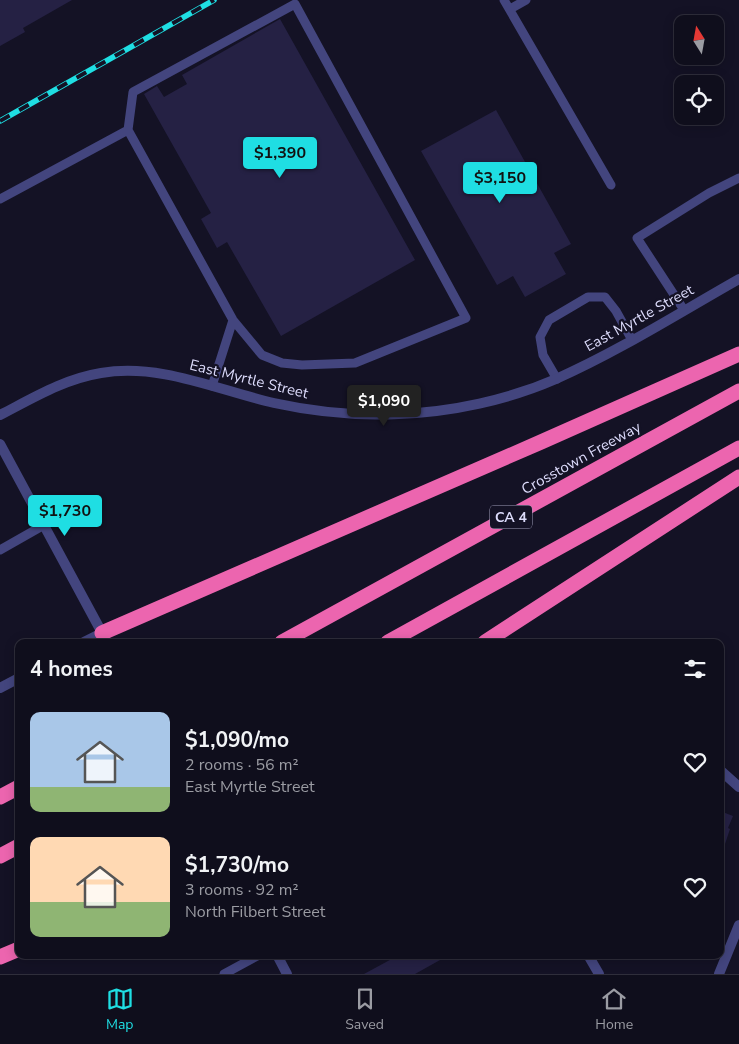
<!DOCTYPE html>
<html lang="en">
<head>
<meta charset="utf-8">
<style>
	:root { --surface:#0f0e1c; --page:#1d1c29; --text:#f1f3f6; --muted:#9b9ca3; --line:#2f2e3b; --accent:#1fdee3 }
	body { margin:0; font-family:"Nunito Sans",sans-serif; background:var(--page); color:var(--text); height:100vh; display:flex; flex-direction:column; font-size:19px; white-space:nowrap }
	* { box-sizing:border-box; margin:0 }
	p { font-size:16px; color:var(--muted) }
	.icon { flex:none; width:28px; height:28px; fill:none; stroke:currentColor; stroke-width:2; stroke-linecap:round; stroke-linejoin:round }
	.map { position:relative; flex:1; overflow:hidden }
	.sheet { position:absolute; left:15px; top:639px; width:709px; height:320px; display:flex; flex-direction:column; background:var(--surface); border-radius:10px; box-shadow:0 2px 12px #0003,0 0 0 1px var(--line) }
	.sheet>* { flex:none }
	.needle { width:32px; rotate:349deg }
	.fabs { position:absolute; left:674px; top:15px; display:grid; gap:10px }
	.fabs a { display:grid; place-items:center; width:50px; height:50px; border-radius:10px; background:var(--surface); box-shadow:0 2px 12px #0003,0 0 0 1px var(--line); font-size:25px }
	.price { position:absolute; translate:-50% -42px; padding:0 11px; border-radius:5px; background:var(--accent); color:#111; font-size:16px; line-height:32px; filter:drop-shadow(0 1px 2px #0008) }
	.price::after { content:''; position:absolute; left:50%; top:30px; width:15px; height:11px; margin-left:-8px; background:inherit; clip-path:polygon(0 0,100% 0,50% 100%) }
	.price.on { background:#222; color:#fff }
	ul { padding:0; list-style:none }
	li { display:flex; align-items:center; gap:15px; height:125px; padding:0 15px }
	li span { display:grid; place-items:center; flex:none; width:140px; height:100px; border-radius:10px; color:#555 }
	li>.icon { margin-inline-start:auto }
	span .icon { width:60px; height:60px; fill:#fffc; stroke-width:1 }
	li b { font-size:21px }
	h2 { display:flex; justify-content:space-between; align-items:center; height:60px; padding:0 15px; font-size:21px }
	.menu { display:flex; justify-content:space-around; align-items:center; height:70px; border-top:1px solid var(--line); background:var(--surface); font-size:14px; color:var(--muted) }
	.menu a { display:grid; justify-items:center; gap:2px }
	.menu .on { color:var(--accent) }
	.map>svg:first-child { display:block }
	.building { fill:#252144 }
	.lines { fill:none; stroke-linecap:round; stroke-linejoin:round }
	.service { stroke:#43457e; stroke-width:9 }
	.minor { stroke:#43457e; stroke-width:10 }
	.tertiary { stroke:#43457e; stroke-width:10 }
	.motorway { stroke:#ec65af; stroke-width:15 }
	.rail-casing { stroke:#1fdee3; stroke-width:5.5 }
	.rail { stroke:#141225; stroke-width:4; stroke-dasharray:11; stroke-linecap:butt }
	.labels { text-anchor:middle; stroke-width:4.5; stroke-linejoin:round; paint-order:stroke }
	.shield { fill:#141225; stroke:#a09fbb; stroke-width:1 }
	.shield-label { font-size:14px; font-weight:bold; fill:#dcdbfb }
	.street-label { font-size:15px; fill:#dcdbfb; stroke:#141225 }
</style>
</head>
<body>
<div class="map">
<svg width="739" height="974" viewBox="0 0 739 974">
	<rect width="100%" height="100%" fill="#141225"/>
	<path class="building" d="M0,0H72L23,28L25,32L0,46Z
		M280,19L415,260L281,336L227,242L217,248L201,219L211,213L144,94L157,86L164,97L187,84L182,75Z
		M496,110L571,244L554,253L566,274L525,297L513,276L497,285L421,151Z
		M720,811L733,816L728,828L730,829L725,844L720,842Z
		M399,955H449L415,974H364Z"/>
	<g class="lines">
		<path class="service" d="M504,0L611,185
			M295,4L466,318L355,363L302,365L282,363L262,355L233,320L128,130L133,92Z
			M510,9L526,0
			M0,199L128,130
			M684,310L637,238L709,193L739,178
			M557,379L543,355L540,337L549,320L588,297H605L616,311L632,340
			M212,386L233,320
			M0,550L44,525
			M224,974L259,955"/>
		<path class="minor" d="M720,770L739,787
			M588,955L599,974
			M719,974L739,925"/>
		<path class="tertiary" d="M0,415C33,398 64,379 101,373C161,363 217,390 274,403C315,412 358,416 399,414C452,412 508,400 556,379C619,351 679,313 739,279
			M0,444L107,642
			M84,642L102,633
			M0,688L19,678
			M277,955L287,974"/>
		<path class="motorway" d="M102,633L541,442L739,354
			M282,642L739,391
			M388,642L739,448
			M485,642L739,477
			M0,797L19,787
			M0,856L19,846
			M0,957L19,949"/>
		<defs>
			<path id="rail" d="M0,121L214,0"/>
		</defs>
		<use href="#rail" class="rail-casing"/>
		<use href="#rail" class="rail"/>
	</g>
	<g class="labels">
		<rect class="shield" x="490" y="505.5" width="42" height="23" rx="4"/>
		<g class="shield-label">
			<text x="511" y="522">CA 4</text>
		</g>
		<g class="street-label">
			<text transform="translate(639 318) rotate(-29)" y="5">East Myrtle Street</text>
			<text transform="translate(249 379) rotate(14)" y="5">East Myrtle Street</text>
			<text transform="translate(581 458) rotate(-29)" y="5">Crosstown Freeway</text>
		</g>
	</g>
</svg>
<div class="fabs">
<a><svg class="needle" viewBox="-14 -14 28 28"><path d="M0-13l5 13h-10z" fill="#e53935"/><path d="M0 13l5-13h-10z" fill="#9b9ca3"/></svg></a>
<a><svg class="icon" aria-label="locate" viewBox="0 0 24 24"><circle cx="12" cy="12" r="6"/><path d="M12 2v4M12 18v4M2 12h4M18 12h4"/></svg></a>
</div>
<b class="price" style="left:280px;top:179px">$1,390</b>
<b class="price" style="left:500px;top:204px">$3,150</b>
<b class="price on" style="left:384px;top:427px">$1,090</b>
<b class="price" style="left:65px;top:537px">$1,730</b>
<section class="sheet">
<h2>4 homes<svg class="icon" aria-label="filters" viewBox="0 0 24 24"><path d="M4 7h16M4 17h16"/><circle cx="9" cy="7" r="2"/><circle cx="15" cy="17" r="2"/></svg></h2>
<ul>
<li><span style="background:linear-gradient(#a9c7e8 75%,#8fb573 0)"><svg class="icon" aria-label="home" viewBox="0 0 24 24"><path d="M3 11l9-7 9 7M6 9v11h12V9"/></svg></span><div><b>$1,090/mo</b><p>2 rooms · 56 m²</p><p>East Myrtle Street</p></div><svg class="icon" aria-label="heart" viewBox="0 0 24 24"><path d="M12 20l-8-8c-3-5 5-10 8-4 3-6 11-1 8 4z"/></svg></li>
<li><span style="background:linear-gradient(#ffd9b3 65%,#8fb573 0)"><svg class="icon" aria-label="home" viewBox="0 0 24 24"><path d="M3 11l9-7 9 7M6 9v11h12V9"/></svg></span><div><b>$1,730/mo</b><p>3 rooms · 92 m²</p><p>North Filbert Street</p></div><svg class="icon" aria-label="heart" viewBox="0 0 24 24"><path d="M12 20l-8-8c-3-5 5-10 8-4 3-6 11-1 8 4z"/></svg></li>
</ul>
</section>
</div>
<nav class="menu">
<a class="on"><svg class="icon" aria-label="map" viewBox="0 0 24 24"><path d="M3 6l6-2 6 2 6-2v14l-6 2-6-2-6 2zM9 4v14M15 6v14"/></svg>Map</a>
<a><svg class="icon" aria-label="saved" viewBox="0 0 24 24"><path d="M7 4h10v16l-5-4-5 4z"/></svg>Saved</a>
<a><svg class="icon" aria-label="home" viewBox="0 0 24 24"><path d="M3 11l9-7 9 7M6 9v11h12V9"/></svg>Home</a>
</nav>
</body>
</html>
